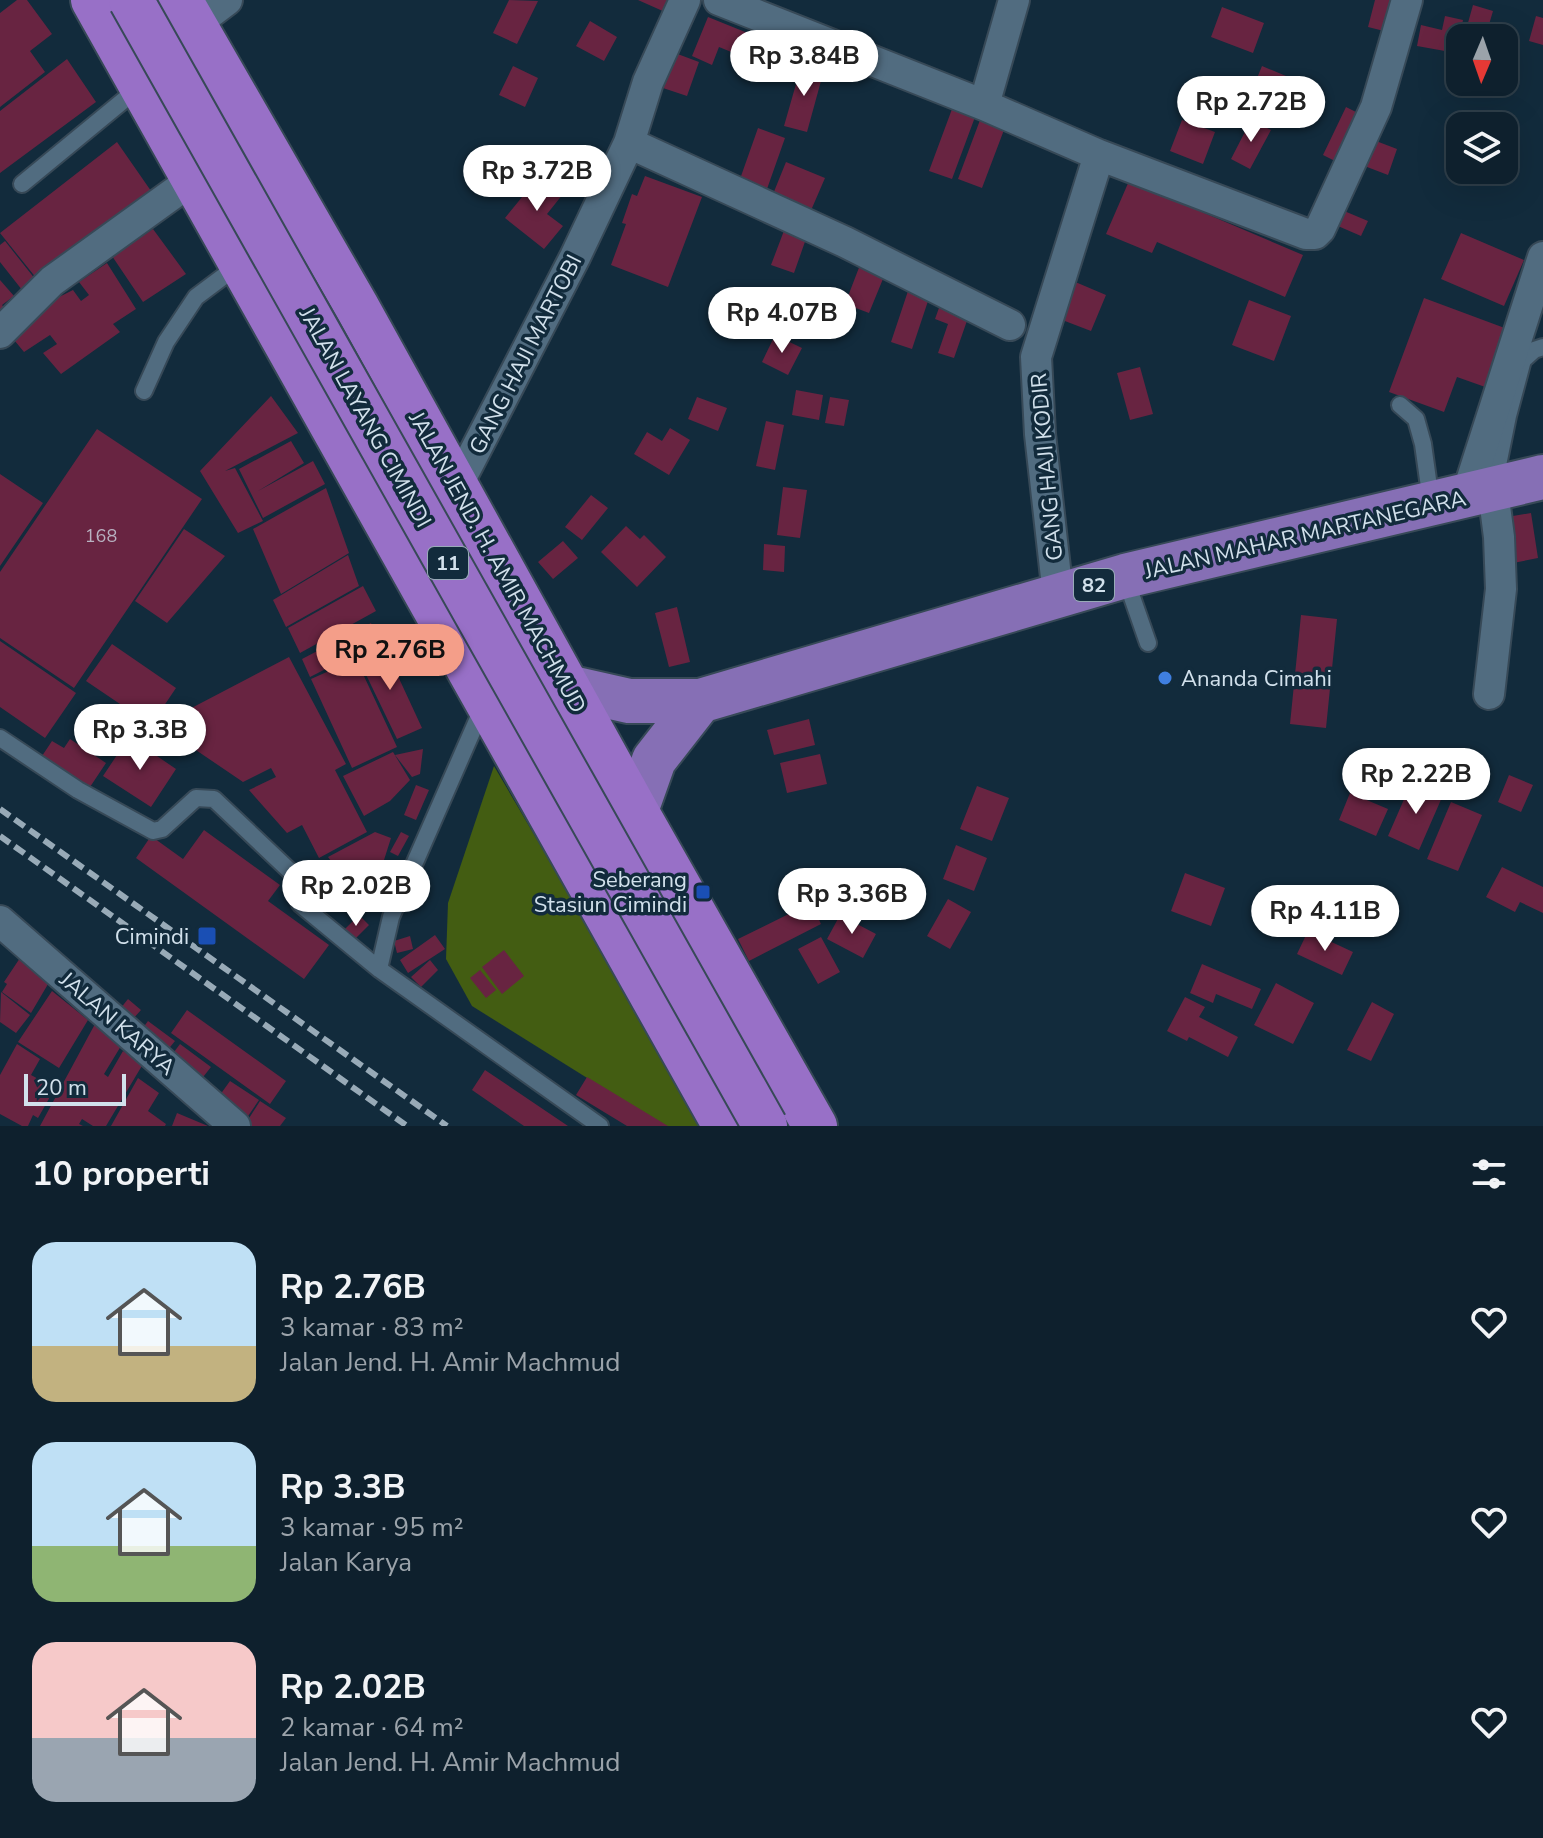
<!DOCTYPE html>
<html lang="id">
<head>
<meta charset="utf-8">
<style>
	:root { --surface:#0e202d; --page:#172835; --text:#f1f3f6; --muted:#9ba3aa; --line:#2e3e49; --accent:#f49e89 }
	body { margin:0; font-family:"Nunito Sans",sans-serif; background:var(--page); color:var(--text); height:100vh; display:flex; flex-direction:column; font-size:30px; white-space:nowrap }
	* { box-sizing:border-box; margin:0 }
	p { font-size:26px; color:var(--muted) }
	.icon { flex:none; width:44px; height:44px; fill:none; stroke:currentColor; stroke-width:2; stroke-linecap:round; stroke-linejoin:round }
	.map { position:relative; height:1126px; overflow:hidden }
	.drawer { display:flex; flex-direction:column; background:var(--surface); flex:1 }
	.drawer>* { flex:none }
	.needle { width:52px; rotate:182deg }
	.fabs { position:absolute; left:1446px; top:24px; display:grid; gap:16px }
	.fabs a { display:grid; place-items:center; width:72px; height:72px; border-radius:16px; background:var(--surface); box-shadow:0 8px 32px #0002,0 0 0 2px var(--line); font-size:40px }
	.scale { position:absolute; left:24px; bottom:20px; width:102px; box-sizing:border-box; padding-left:8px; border:4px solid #d2e1ec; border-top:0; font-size:22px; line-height:28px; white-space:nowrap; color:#d2e1ec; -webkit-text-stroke:6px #122b3c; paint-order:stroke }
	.price { position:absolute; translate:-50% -68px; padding:0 18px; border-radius:28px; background:#fff; color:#222; font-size:26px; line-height:52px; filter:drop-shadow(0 2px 4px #0008) }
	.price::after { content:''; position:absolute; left:50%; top:48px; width:24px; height:18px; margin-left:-12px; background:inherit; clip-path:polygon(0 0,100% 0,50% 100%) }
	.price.active { background:var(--accent); color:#111 }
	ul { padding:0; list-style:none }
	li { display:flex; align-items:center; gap:24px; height:200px; padding:0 32px }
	li span { display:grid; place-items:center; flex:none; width:224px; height:160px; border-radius:24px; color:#555 }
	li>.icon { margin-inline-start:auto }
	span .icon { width:96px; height:96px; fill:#fffc; stroke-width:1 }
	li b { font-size:34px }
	h2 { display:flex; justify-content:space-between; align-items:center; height:96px; padding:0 32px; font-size:34px }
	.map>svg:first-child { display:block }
	.forest { fill:#435d12 }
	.building { fill:#682441 }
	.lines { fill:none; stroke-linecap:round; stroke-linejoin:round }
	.service-casing { stroke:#374957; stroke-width:20 }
	.minor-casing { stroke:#374957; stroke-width:34 }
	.primary-casing { stroke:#374957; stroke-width:48 }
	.trunk-casing { stroke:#374957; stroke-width:48 }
	.service { stroke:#516c80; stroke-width:16 }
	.minor { stroke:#516c80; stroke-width:30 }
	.primary { stroke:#866fb5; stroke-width:44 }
	.trunk { stroke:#9870c7; stroke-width:44 }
	.rail { stroke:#98aab7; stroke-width:6; stroke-dasharray:12 6; stroke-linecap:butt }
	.trunk-bridge-casing { stroke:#374957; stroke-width:48; stroke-linecap:butt }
	.trunk-bridge { stroke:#9870c7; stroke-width:44 }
	.shop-dot { fill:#3f7fe0; stroke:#122b3c; stroke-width:3 }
	.transit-dot { fill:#1a4fb4; stroke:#122b3c; stroke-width:3 }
	.labels { text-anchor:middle; stroke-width:7; stroke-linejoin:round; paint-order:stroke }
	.number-label { font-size:18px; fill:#b8b2c1 }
	.shield { fill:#122b3c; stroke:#98aab7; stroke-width:2 }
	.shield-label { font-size:20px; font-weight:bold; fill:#d2e1ec }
	.street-label { font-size:22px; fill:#d2e1ec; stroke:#122b3c }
	.poi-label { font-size:22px; fill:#d2e1ec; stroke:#122b3c; text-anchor:end }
</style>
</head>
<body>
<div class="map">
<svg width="1543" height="1126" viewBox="0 0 1543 1126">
	<rect width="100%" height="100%" fill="#122b3c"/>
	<path class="forest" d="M494,766L705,1126H664L472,1006L446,959L448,903Z"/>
	<path class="building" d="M17,0H27L52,34L30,51L45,72L0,107V13Z
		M509,0L538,1L517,44L493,33Z
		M638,0H670L665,12Z
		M1375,0H1400L1392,33L1368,27Z
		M1473,5L1493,11L1485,38L1464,37Z
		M1222,7L1264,23L1253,53L1211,37Z
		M1445,16L1463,20L1456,53L1417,46L1421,25L1442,30Z
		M1536,16L1543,18V45L1529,41Z
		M708,17L755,36L746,58L719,47L712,65L692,56Z
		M590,21L617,37L604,61L576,46Z
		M762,36L796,48L786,79L751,67Z
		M675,53L699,62L687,96L663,88Z
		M67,59L96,102L0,173V111Z
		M802,63L824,70L807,132L784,126Z
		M513,66L538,78L525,107L499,95Z
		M1262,66L1286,76L1270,114L1246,105Z
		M955,101L978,109L952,179L929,171Z
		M1346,107L1366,117L1343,165L1323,155Z
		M983,112L1007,122L982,188L958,179Z
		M1182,120L1215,132L1203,164L1170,151Z
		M1251,120L1271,130L1250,169L1231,159Z
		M758,128L785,138L767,189L740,179Z
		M1363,136L1397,149L1388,175L1354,162Z
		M117,142L158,201L41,284L0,233Z
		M786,162L825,178L809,215L771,199Z
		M540,175L563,194L547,214L563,226L544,249L505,218Z
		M645,176L702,197L668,287L611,265L626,224L622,223L632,194L637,196Z
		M1129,181L1303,255L1285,297L1157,242L1152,253L1106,234Z
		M1337,208L1368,221L1361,236L1331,223Z
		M785,228L807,236L794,273L771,265Z
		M153,229L186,274L143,302L112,256Z
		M1461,233L1524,260L1504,306L1441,279Z
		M5,241L39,284L26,295L0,262V245Z
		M107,263L136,309L113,324L120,332L61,374L43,353L57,344L50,335L24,352L10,335L59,297L73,290L81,301L89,295L79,282Z
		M860,265L885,274L869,313L845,304Z
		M0,280L14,296L2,305L8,312L0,319Z
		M1073,281L1106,295L1091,331L1057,318Z
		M909,288L930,295L912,349L891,342Z
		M1424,298L1510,330L1488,388L1457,377L1444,412L1389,392Z
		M1249,300L1291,316L1274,361L1232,345Z
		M940,305L969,315L954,358L938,353L948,324L935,319Z
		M775,335L802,348L788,375L762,362Z
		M1140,367L1153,414L1130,420L1117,373Z
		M796,390L823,395L819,420L792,415Z
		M271,396L298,433L225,471L235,468L263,521L238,533L200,471Z
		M697,397L727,408L718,431L688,419Z
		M830,397L849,400L844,426L825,423Z
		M766,421L784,425L775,470L756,466Z
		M670,428L690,440L669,475L634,454L647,432L662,441Z
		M97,429L202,499L74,688L0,638V572Z
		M291,441L304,463L258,491L313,461L325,484L263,518L239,469Z
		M0,474L43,503L0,566Z
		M783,487L807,490L800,538L777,535Z
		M326,488L349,553L281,594L253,529Z
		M591,495L608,508L582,540L565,527Z
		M1531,513L1538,558L1508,564L1501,518Z
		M626,526L640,539L644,535L666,557L637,587L601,552Z
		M184,529L225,556L167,623L135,601Z
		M563,541L578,558L553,579L538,562Z
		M764,544L785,546L784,572L763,570Z
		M348,555L359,586L286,627L273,600Z
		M363,586L376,611L300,653L288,628Z
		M677,607L690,662L669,667L655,613Z
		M1301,615L1337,619L1326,728L1290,724Z
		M371,623L379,642L310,677L302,659Z
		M0,641L76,693L45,738L0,707Z
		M112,644L176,688L151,725L86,681Z
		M384,646L422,728L397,739L358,658Z
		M289,657L346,764L335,770L367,832L319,858L302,825L287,833L249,790L276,777L271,768L243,782L159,725Z
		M356,659L397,747L352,768L311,679Z
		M809,719L815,745L774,755L767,730Z
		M129,737L176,769L151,807L103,776Z
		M70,739L106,763L88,790L40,759L52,741L64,748Z
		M423,749L420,774L412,777L395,755Z
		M393,752L410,780L390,801L364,816L343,776Z
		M820,754L827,784L787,793L780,763Z
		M1509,775L1533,785L1521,812L1498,802Z
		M1412,781L1443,795L1419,850L1388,836Z
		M416,785L429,790L416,820L404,815Z
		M977,786L1009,798L992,841L960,829Z
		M1350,793L1388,809L1376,836L1339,820Z
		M1451,802L1482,815L1458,871L1427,859Z
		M204,830L280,885L268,901L329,945L304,979L136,858L151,836L183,859Z
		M375,832L391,838L377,882L360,900L328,857Z
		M401,832L409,836L398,856L390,852Z
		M956,845L987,858L974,891L943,879Z
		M1502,867L1543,887V913L1520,902L1515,912L1486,897Z
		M1185,873L1225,888L1211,926L1171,911Z
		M948,899L971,912L950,949L927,936Z
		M811,903L821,924L749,961L738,939Z
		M359,915L369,925L352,942L342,932Z
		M840,915L876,934L863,958L827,939Z
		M1308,931L1353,952L1342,975L1297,954Z
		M435,935L445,949L408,973L400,960Z
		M410,936L413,949L397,953L394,941Z
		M821,937L840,972L818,984L798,949Z
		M504,950L524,976L502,994L482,967Z
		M22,955L51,979L31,1013L2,992L7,984L4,982Z
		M430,960L438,970L421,987L411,977Z
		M1202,964L1261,989L1252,1009L1216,994L1213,1003L1190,993Z
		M480,970L496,990L486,998L470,978Z
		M1276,983L1314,1003L1293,1044L1254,1025Z
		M52,991L88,1020L59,1068L18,1042Z
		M1,992L30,1015L16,1033L0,1022Z
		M1185,997L1205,1007L1199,1017L1238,1037L1228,1057L1189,1037L1187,1041L1167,1031Z
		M128,999L141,1010L132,1020L120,1009Z
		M1372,1002L1394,1014L1371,1061L1347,1050Z
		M187,1010L286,1081L270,1104L171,1033Z
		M148,1021L175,1041L162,1057L137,1036Z
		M95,1024L121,1046L104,1074L108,1077L123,1051L143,1064L106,1126H93L82,1119L79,1124L83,1126H40Z
		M17,1044L40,1059L31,1075L55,1088L38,1118L33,1115L28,1126H22L0,1114V1075Z
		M180,1044L211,1067L196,1086L165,1064Z
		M485,1070L568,1126H524L472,1090Z
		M587,1077L668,1126H627L576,1095Z
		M138,1078L159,1093L148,1111L166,1124L165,1126H111Z
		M230,1081L259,1100L242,1125L212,1106Z
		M260,1101L286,1118L280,1126H244Z
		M177,1113L208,1126H172Z"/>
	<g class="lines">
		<defs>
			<path id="service" d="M22,184L141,86
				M144,391L166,342L196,297L240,264
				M1400,405L1416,419L1423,444L1431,501
				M1494,485L1508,416L1523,360L1534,350L1543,347
				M1125,577L1148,643
				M0,738L78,790L153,831L162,829L196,798L214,799L292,873L300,904L379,969L600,1126
				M379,969L391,917L483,707"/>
			<path id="minor" d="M719,0L984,105L1099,155L1306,234H1315L1320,229L1376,107L1407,0
				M194,25L227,0
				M984,105L1014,0
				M629,143L845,242L1010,325
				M0,333L52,281L192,180
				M457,486L575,257L629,143L648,82L685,0
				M1466,497L1543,257
				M1058,595L1040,434L1036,357L1099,155
				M1489,694L1501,589L1499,537L1493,491
				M0,921L235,1126"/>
			<path id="primary" d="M567,687L629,701H700L1125,576L1543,477
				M636,811L654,760L700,701"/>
			<path id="trunk" d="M93,0L725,1126
				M180,0L357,307L636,811L815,1126"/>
		</defs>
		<use href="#service" class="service-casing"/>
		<use href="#minor" class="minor-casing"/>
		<use href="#primary" class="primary-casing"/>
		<use href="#trunk" class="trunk-casing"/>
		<use href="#service" class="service"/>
		<use href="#minor" class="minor"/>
		<use href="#primary" class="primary"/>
		<use href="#trunk" class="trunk"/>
		<path class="rail" d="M0,809L447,1126
			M0,836L407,1126"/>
		<defs>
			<path id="trunk-bridge" d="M131,0L765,1126"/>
		</defs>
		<use href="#trunk-bridge" class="trunk-bridge-casing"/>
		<use href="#trunk-bridge" class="trunk-bridge"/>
	</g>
	<circle class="shop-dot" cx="1165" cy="678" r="8"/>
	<g class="transit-dot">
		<rect x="695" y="884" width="16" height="16" rx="4"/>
		<rect x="197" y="926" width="20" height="20" rx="4"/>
	</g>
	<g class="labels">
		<g class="number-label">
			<text x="101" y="542">168</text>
		</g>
		<g class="shield">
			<rect x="428" y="547" width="40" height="32" rx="6"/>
			<rect x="1074" y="569" width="40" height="32" rx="6"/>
		</g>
		<g class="shield-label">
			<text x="448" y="570">11</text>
			<text x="1094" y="592">82</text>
		</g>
		<g class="street-label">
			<text transform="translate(525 354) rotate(-63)" y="8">GANG HAJI MARTOBI</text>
			<text transform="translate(366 417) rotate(61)" y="8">JALAN LAYANG CIMINDI</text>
			<text transform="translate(1046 467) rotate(-95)" y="8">GANG HAJI KODIR</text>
			<text transform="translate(1305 534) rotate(-13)" y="8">JALAN MAHAR MARTANEGARA</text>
			<text transform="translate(498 562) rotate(61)" y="8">JALAN JEND. H. AMIR MACHMUD</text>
			<text transform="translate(118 1023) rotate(41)" y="8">JALAN KARYA</text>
		</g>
		<g class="poi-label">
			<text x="1181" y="686" text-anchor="start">Ananda Cimahi</text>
			<text x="687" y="887">Seberang<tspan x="687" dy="25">Stasiun Cimindi</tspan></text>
			<text x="189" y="944">Cimindi</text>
		</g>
	</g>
</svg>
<div class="fabs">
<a><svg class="needle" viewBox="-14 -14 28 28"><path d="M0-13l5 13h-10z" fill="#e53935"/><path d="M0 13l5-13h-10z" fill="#9ba3aa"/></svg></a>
<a><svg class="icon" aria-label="layers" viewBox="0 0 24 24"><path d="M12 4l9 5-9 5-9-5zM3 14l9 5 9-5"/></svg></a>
</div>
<div class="scale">20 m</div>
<b class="price" style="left:804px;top:98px">Rp 3.84B</b>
<b class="price" style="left:1251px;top:144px">Rp 2.72B</b>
<b class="price" style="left:537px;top:213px">Rp 3.72B</b>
<b class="price" style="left:782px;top:355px">Rp 4.07B</b>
<b class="price active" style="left:390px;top:692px">Rp 2.76B</b>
<b class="price" style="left:140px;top:772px">Rp 3.3B</b>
<b class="price" style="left:1416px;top:816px">Rp 2.22B</b>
<b class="price" style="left:356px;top:928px">Rp 2.02B</b>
<b class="price" style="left:852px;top:936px">Rp 3.36B</b>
<b class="price" style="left:1325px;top:953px">Rp 4.11B</b>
</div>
<section class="drawer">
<h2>10 properti<svg class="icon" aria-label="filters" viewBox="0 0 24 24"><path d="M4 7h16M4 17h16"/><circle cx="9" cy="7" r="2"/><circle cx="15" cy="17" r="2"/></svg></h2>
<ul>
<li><span style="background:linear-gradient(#bfe0f5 65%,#c2b280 0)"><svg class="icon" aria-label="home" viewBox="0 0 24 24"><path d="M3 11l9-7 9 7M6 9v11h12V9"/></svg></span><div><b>Rp 2.76B</b><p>3 kamar · 83 m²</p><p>Jalan Jend. H. Amir Machmud</p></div><svg class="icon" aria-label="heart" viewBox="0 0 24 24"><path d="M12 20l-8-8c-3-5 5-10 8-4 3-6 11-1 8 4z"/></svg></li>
<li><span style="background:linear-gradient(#bfe0f5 65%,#8fb573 0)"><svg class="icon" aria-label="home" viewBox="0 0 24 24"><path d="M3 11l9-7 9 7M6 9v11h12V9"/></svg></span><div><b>Rp 3.3B</b><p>3 kamar · 95 m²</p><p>Jalan Karya</p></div><svg class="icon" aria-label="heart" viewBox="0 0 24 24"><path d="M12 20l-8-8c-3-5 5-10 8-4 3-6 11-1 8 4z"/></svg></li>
<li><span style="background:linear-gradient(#f6c9c9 60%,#9aa5b1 0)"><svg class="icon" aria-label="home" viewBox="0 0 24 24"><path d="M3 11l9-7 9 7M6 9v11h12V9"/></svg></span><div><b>Rp 2.02B</b><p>2 kamar · 64 m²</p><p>Jalan Jend. H. Amir Machmud</p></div><svg class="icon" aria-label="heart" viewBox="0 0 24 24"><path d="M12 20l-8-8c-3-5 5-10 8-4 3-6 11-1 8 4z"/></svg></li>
</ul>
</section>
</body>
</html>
